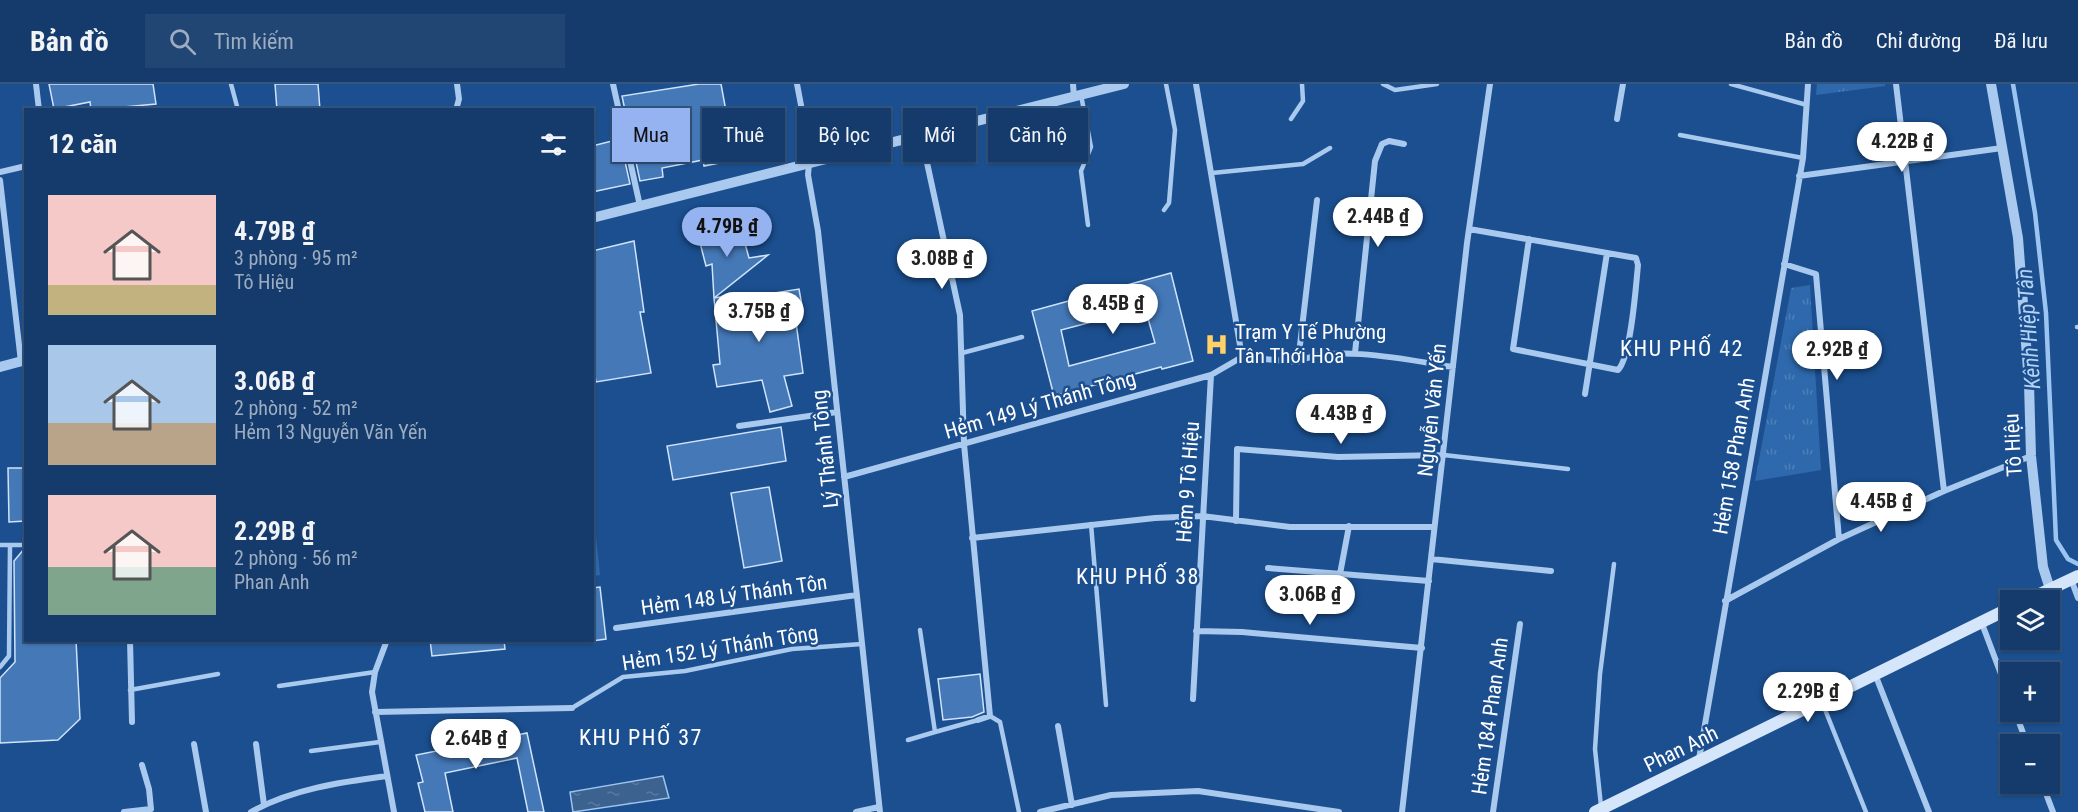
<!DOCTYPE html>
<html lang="vi">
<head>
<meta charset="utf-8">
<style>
	:root { --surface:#143b6b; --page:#214673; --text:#f1f3f6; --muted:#9dadc1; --line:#33557e; --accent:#95b2f1 }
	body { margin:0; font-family:"Roboto Condensed",sans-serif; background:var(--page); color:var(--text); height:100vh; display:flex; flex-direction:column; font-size:22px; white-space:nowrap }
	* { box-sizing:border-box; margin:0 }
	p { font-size:20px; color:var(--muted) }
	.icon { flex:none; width:33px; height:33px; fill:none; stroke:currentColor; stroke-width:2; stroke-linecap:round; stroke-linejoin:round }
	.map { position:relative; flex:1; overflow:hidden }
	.panel { position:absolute; left:24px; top:24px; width:570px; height:534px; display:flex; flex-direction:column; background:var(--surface); border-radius:0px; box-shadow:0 2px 4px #0004,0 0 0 2px var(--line) }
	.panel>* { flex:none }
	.hud { position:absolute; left:612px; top:24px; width:570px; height:54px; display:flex; gap:12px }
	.fabs { position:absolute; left:2000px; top:506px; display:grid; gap:12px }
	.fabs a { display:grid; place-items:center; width:60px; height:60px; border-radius:0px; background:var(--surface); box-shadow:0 2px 4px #0004,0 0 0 2px var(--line); font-size:30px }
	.price { position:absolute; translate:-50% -51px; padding:0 14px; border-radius:21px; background:#fff; color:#222; font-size:20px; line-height:39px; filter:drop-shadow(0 2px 3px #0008) }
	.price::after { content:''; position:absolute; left:50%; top:36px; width:18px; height:14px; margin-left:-9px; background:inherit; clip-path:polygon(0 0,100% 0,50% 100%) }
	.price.selected { background:var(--accent); color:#111 }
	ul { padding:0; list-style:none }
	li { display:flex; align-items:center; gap:18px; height:150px; padding:0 24px }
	li span { display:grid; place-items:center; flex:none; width:168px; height:120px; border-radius:0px; color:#555 }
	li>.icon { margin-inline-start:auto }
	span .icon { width:72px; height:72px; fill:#fffc; stroke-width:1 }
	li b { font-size:26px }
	h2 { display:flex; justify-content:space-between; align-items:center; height:72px; padding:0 24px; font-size:26px }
	.pill { padding:0 21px; border-radius:0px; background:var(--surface); box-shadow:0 2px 4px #0004,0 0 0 2px var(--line); font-size:21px; line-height:54px }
	.pill.selected { background:var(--accent); color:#111 }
	header { display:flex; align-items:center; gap:36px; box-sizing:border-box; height:84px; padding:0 30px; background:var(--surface); border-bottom:2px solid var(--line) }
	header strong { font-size:28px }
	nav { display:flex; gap:33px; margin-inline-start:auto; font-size:21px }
	.search { width:420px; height:54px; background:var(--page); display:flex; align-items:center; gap:15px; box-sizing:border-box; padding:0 21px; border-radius:0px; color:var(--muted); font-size:22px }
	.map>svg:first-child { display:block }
	.park { fill:url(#park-tufts) }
	.pitch { fill:#2e69ad }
	.water { fill:url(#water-ripples); stroke:#9cc4f0; stroke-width:1.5 }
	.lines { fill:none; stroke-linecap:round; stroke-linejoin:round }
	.stream { stroke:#9cc4f0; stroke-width:4.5 }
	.building { fill:#4478b7; stroke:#cfe3fa; stroke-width:1.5; fill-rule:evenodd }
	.service { stroke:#a9c9ee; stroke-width:4.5 }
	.minor { stroke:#a9c9ee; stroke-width:6 }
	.tertiary { stroke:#a9c9ee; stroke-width:10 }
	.secondary { stroke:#d6e6fa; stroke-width:12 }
	.labels { text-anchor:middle; stroke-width:5; stroke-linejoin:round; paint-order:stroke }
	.poi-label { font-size:21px; fill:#fff; stroke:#1b4f8f; text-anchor:start }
	.street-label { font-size:21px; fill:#fff; stroke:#1b4f8f }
	.water-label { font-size:22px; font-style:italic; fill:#b5d3f5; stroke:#1b4f8f }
	.neighbourhood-label { font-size:22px; letter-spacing:1.5px; fill:#fff; stroke:#1b4f8f }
</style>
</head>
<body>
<header>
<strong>Bản đồ</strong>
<div class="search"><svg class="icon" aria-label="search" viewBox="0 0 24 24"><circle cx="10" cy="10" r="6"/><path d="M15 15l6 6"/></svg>Tìm kiếm</div>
<nav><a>Bản đồ</a><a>Chỉ đường</a><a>Đã lưu</a></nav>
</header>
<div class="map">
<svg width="2078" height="728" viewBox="0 0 2078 728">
	<defs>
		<pattern id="park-tufts" width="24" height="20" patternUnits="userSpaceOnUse" patternTransform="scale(1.5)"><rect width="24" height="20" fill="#2e69ad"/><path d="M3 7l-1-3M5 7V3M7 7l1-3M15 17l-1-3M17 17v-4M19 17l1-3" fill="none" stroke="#4d80b9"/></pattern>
		<pattern id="water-ripples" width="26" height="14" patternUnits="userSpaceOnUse" patternTransform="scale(1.5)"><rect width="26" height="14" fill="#3c6290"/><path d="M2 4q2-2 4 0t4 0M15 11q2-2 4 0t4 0" fill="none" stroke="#597aa1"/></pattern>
	</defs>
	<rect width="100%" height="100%" fill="#1b4f8f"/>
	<path class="park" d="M1817,0H1885V2L1816,11Z
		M1810,201L1821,386L1755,397L1791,204Z"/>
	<path class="pitch" d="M593,423L600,491L593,492H592Z"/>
	<path class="water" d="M663,692L669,714L573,728L570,708Z"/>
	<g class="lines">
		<path class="stream" d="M2013,0L2035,129L2046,229L2056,456L2068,475L2078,480"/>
	</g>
	<path class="building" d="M49,0H153L156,20L91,26L90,18L54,25Z
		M275,0H318L320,26H277Z
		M699,0H721L735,76L704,82L703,76L662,84L663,93L640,97L622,12Z
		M620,55L630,100L592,108V62Z
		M741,145L749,174L768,171L714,214L712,180L706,182L699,155Z
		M634,157L644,228H640L651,289L596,298L592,275V167Z
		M1171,189L1193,277L1162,285L1161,283L1054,312L1032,227ZM1145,224L1155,259L1069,282L1061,246Z
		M799,205L802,222L794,224L803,289L784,292L792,322L770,328L762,296L717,303L713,281L720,280L714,214L749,209L750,213Z
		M781,343L786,377L673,396L667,362Z
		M8,384H26V437L9,438Z
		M769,403L782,477L744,484L731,409Z
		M24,465L26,556H76L80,635L58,656L0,659V594L15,578L14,477Z
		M600,503L606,555L592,557V504Z
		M430,556H504L505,565L432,572Z
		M980,590L984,628L972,633L943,636L938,595Z
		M527,649L544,728H528L517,674L445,689L453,728H425L418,699L423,698L416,671Z"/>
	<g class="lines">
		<path class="service" d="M231,0L238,26
			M1383,0L1395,6L1437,0
			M1731,0L1807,21
			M1081,11L1091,63L1081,87L1088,141
			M1291,35L1303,17L1302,0
			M1680,51L1803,74
			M1212,89L1303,80L1330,64
			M1164,126L1169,119L1175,46L1166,0
			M2077,243H2078
			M962,269L1022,253
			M1444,371L1568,385
			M1091,440L1106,621
			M0,461H26
			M920,546L935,648L978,636
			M0,583L9,572L10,461
			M279,602L375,588
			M130,606L218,590
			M1822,618L1866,728
			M572,624L623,593L685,587L792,565L862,560
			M990,632L1000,638L1019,728
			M908,656L935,648
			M311,667L380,658
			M1601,722L1595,665L1600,590L1614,480"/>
		<path class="minor" d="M36,0L39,26
			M613,0L640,122
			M797,0L810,69L808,91L818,147L880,728
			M1073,0L1074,13
			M1196,0L1242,273
			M1896,0L1944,407
			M456,26L459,15L457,0
			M1617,35L1623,0
			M921,51L960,231L964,360L990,632L978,636
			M0,88L26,82
			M1799,92L2002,64
			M0,96L21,278
			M1469,145L1636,174L1638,181C1636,201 1631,274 1618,286L1513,265L1529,155
			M1784,180L1816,190L1839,455
			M1355,269L1375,77L1382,60L1389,57L1404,60
			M1242,273L1298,278C1332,259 1414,277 1453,283
			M1298,278L1317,116
			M1585,310L1607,169
			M739,342L837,328
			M844,393L1211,291L1242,273
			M1236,437L1237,365L1338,373L1444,371
			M972,454L1155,434L1202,432L1290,443H1434
			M1431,475L1551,487
			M1268,484L1429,497
			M1340,490L1349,442
			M2071,495L2078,514
			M1725,517L1839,455L1944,407L2031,372
			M1981,537L2010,614
			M616,544L857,511
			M1196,547L1242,548L1422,564
			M130,556L132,638
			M387,556L375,588L372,608L394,728
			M1875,590L1929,728
			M1193,615L1211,291
			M2015,627L2027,660
			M375,628L572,624
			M1058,642L1072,721
			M194,660L206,728
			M256,660L264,721
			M1699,675L1803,74L1808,0
			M2042,699L2053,728
			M124,728L151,725L149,705L142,681
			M251,728C292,705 341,698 387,692
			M856,728L879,723
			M1040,728L1111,711L1198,707L1339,728
			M1402,728L1467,159L1490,0
			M1493,728L1520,540"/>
		<path class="tertiary" d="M1991,0L2018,154L2029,299L2031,372L2043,483L2050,505
			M592,134L1124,0
			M0,283L26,276"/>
		<path class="secondary" d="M2027,516L2078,492
			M1595,728L2010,524"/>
	</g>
	<defs>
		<symbol id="hospital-bare" viewBox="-9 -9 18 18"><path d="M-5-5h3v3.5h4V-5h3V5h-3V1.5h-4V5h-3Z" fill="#ffd166" stroke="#1b4f8f" stroke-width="2.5" paint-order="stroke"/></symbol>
	</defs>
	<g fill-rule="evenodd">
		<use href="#hospital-bare" x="1200" y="244" width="33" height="33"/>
	</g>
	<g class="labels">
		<g class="poi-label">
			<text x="1235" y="255">Trạm Y Tế Phường<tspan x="1235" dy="24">Tân Thới Hòa</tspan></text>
		</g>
		<g class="street-label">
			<text transform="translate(1040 321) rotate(-16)" y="7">Hẻm 149 Lý Thánh Tông</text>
			<text transform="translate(1432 326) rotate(-84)" y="7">Nguyễn Văn Yến</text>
			<text transform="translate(2013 361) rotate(-93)" y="7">Tô Hiệu</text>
			<text transform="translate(825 365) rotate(-96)" y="7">Lý Thánh Tông</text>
			<text transform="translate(1734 372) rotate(-80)" y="7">Hẻm 158 Phan Anh</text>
			<text transform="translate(1188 398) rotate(-86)" y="7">Hẻm 9 Tô Hiệu</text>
			<text transform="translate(734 511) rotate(-8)" y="7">Hẻm 148 Lý Thánh Tôn</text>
			<text transform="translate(720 564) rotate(-9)" y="7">Hẻm 152 Lý Thánh Tông</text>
			<text transform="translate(1490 632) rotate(-82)" y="7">Hẻm 184 Phan Anh</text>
			<text transform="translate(1681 665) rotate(-26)" y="7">Phan Anh</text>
		</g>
		<g class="water-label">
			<text transform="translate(2028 245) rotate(-94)" y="8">Kênh Hiệp Tân</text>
		</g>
		<g class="neighbourhood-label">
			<text x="1682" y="272">KHU PHỐ 42</text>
			<text x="1138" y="500">KHU PHỐ 38</text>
			<text x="641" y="661">KHU PHỐ 37</text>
		</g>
	</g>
</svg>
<div class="fabs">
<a><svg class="icon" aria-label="layers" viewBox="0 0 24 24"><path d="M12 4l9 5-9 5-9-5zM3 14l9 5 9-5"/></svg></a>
<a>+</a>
<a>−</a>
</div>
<b class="price" style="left:1902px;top:89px">4.22B ₫</b>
<b class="price" style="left:1378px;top:164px">2.44B ₫</b>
<b class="price selected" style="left:727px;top:174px">4.79B ₫</b>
<b class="price" style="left:942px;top:206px">3.08B ₫</b>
<b class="price" style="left:1113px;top:251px">8.45B ₫</b>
<b class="price" style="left:759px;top:259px">3.75B ₫</b>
<b class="price" style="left:1837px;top:297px">2.92B ₫</b>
<b class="price" style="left:1341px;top:361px">4.43B ₫</b>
<b class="price" style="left:1881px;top:449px">4.45B ₫</b>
<b class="price" style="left:1310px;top:542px">3.06B ₫</b>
<b class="price" style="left:1808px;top:639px">2.29B ₫</b>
<b class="price" style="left:476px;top:686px">2.64B ₫</b>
<div class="hud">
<a class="pill selected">Mua</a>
<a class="pill">Thuê</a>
<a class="pill">Bộ lọc</a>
<a class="pill">Mới</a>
<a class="pill">Căn hộ</a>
</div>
<section class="panel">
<h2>12 căn<svg class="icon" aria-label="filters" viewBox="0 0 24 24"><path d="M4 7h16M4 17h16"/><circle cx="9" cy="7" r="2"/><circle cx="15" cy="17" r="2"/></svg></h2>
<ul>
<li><span style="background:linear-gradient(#f6c9c9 75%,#c2b280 0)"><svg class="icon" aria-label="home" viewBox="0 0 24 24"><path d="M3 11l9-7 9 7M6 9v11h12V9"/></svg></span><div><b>4.79B ₫</b><p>3 phòng · 95 m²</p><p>Tô Hiệu</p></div></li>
<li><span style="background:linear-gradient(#a9c7e8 65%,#b9a48a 0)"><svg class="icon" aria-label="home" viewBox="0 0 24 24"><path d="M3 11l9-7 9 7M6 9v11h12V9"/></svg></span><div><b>3.06B ₫</b><p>2 phòng · 52 m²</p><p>Hẻm 13 Nguyễn Văn Yến</p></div></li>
<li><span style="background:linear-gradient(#f6c9c9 60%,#7fa58c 0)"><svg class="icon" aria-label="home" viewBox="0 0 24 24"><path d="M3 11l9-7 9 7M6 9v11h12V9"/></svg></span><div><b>2.29B ₫</b><p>2 phòng · 56 m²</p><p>Phan Anh</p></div></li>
</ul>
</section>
</div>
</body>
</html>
